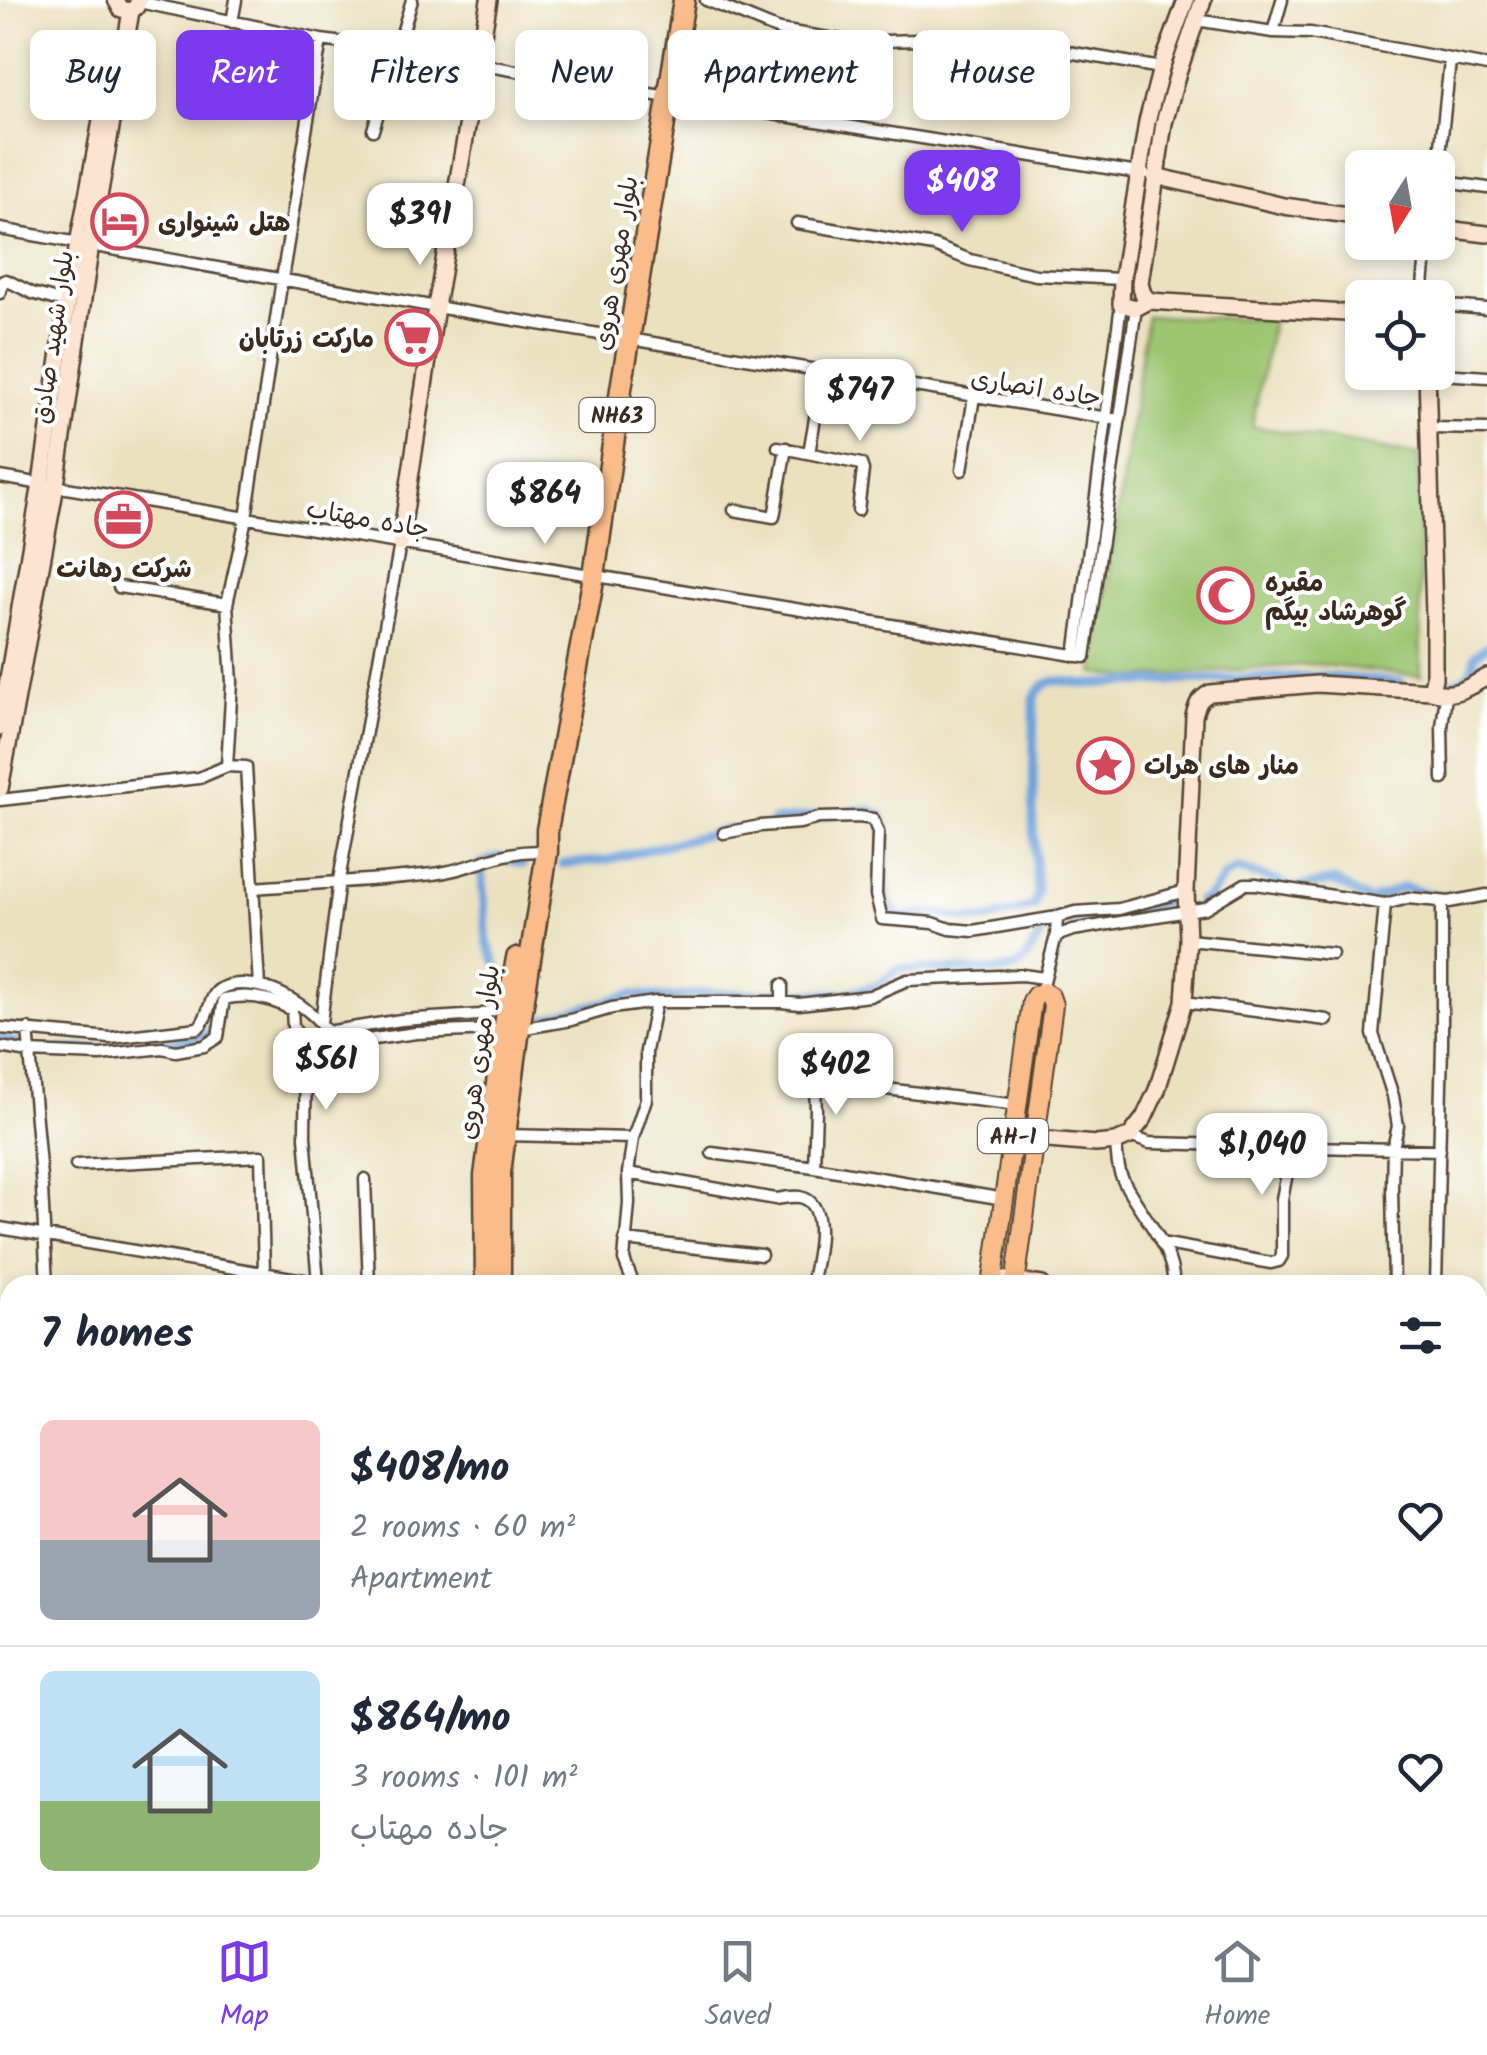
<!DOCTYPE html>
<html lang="en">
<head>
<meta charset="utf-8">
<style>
	:root { --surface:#fff; --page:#f6f6f7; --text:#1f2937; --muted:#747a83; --line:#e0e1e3; --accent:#7c3aed }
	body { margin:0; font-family:Kalam,"Playpen Sans Arabic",sans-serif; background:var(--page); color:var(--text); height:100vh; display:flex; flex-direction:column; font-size:38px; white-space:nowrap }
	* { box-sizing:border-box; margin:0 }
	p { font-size:32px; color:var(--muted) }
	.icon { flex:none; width:55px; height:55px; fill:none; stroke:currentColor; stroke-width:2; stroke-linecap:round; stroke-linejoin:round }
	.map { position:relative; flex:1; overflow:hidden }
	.details { position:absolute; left:0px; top:1275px; width:1488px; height:640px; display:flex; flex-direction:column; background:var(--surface); border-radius:30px 30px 0 0; box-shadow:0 5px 15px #0003 }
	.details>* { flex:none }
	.banner { position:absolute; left:30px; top:30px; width:1428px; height:90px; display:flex; gap:20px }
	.needle { width:65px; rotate:191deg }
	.fabs { position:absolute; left:1345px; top:150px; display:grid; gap:20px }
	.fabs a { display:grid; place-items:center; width:110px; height:110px; border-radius:15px; background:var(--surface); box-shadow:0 5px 15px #0003; font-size:50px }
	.price { position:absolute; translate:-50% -85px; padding:0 22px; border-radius:20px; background:#fff; color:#222; font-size:32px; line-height:65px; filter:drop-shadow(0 2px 5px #0008) }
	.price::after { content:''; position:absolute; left:50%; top:60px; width:30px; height:22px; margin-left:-15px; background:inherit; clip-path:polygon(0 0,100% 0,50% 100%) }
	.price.selected { background:var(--accent); color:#fff }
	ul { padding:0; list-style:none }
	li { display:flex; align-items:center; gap:30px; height:250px; padding:0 40px }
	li+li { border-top:2px solid var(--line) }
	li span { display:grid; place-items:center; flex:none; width:280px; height:200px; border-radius:15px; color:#555 }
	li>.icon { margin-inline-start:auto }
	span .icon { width:120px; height:120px; fill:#fffc; stroke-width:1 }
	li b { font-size:42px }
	h2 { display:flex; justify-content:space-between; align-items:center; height:120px; padding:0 40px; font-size:42px }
	.chip { padding:0 35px; border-radius:15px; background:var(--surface); box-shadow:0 5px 15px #0003; font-size:35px; line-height:90px }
	.chip.selected { background:var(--accent); color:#fff }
	.tab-bar { display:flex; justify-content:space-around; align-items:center; height:140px; border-top:2px solid var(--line); background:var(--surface); font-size:28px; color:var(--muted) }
	.tab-bar a { display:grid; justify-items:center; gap:5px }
	.tab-bar .selected { color:var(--accent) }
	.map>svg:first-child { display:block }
	.green { fill:#9dc672; stroke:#6c7848; stroke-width:2.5 }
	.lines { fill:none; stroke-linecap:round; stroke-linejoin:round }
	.canal { stroke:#6fa3db; stroke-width:9 }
	.street-casing { stroke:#554536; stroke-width:15 }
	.secondary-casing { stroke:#554536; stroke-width:20 }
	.primary-casing { stroke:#554536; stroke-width:22 }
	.highway-casing { stroke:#554536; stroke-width:25 }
	.street { stroke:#fff; stroke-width:10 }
	.secondary { stroke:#fde4d0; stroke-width:15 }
	.primary { stroke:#f9bc8a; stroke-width:18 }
	.highway { stroke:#f9bc8a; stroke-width:20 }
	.labels { text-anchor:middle; stroke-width:8; stroke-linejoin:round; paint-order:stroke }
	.shield { fill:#fff; stroke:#766a62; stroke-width:2.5 }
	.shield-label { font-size:22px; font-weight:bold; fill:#3b2a1e }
	.poi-label { font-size:25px; font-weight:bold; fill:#3b2a1e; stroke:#fff; text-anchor:start }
	.street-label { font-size:25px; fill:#3b2a1e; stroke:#fff }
</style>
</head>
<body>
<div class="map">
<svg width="1487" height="1915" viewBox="0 0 1487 1915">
	<rect width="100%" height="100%" fill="#fff"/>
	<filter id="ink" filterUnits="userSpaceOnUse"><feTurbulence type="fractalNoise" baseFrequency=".01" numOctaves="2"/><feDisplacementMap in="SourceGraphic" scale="20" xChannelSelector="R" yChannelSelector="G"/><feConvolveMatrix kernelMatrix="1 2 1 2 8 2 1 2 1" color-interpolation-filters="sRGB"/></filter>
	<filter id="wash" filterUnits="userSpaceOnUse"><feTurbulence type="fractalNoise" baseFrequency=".0048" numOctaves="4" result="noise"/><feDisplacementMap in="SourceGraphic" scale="40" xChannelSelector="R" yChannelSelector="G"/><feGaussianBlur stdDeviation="2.25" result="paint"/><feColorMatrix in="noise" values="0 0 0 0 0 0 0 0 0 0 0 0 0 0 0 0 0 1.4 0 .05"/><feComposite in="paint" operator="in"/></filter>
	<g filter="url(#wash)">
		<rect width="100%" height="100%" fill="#eae1bf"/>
		<path class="green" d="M1147,316L1273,319L1252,426L1419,455L1421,676L1313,664L1133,678L1094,673Z"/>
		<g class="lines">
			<path class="canal" d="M1431,684C1454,685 1473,681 1475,655L1487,646
				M773,821L869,809L882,816L886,835L884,862L887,903L899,916L935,913L969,920H988L1034,906L1037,893L1033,821L1034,698C1046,674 1062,681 1086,684L1318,676L1401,682
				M562,864L607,860L728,829
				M1199,901L1206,900L1224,877L1237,869C1258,877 1272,876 1291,889L1334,881L1370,901L1403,887L1448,898
				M1070,921C1089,916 1111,921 1129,915C1147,910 1158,900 1178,902
				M500,973L487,942L481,864L499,857L523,864
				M221,998V995L239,990L256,993
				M537,1021L632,994L671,998L702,993H846L876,986L899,969L997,971L1015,968L1025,960L1042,933
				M0,1038L34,1048
				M337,1041C383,1025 431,1023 479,1027
				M154,1045L205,1035L215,1029L217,1019
				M64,1049H95L139,1046"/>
		</g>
	</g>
	<g filter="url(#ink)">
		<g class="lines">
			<defs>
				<path id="street" d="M706,0L779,30L853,42L917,40L1039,47L1161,68
					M139,2L321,40L396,50L667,97L1144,174
					M1196,20L1273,32L1311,33L1487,66
					M232,22L236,0
					M1273,32L1282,0
					M373,130L412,0
					M1438,173L1450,61
					M1438,181L1487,188
					M797,223L934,246L970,260L1036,275L1122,279
					M0,229L436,307L1120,420
					M0,293L3,281L6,280L32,293L67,303
					M1422,298L1427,242
					M1438,305L1487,309
					M1427,373L1487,377
					M1428,428L1487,429
					M778,447L861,464L863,470L858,510
					M809,453L823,372
					M962,470L974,397
					M0,477L1085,657L1136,308
					M734,510L774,517L786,448
					M119,587L227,604
					M1075,656L1121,304
					M227,766L246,767L259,986
					M1443,779L1442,727L1446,695
					M0,800L199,778L227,766L232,682L227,604L246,518L282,279L321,40
					M724,833L760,826L800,823L819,818L859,817L873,819L878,832L876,895L882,919L933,923L950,929L973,931L1057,917L1075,912L1119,909L1186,891
					M254,888C314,883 374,881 433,874C472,870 506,847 546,852
					M1385,904L1373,1034L1393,1096L1398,1126L1393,1148L1392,1188L1394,1285
					M1056,936L1073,930L1205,908L1245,884H1256L1385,904L1408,898L1449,902L1487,895
					M1188,940L1332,954
					M1043,985L1056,936L1057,917
					M782,1002V985
					M1184,1002L1327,1020
					M321,1022L339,880L400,544
					M0,1028L110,1038L198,1028C211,1016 208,994 222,988C256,973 310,1004 327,1032L325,1046
					M28,1029L42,1189L47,1285
					M327,1032L401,1020L480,1015L508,1005
					M0,1047L29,1052L100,1055L162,1048L176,1051L204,1046L218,1037L224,999C248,993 271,998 292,1010L293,1027L306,1047L325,1046L416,1033L519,1029L571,1020L612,1008L656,1002H782L799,1004L870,996L907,980L1022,975L1044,978
					M306,1047L305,1137L318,1282
					M878,1088L1017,1105
					M505,1135L633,1138
					M1130,1136L1149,1143L1440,1150
					M1116,1142C1117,1154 1117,1169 1123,1180C1138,1211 1176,1250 1173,1285
					M712,1153L814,1167L1004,1199
					M76,1165L261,1156L264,1273
					M814,1167L816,1110L814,1069
					M628,1173L776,1199C784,1198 793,1196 800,1197C832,1203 815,1264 811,1285
					M365,1179L369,1285
					M0,1228L333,1285
					M625,1240L761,1255
					M1161,1243L1271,1263L1279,1261L1282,1256V1199L1292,1148
					M634,1285L624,1260L629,1203L628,1173L633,1138L646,1099V1051L656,1002
					M1436,1285L1442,1044V902
					M0,1328L10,1329
					M0,1426L10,1428
					M1478,1449L1487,1450
					M0,1479L10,1477
					M0,1622L10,1623
					M1478,1765L1487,1764
					M0,1812L10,1813
					M589,1905L635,1915
					M1179,1905L1246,1915
					M0,1907L52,1915
					M1339,1909L1423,1912L1487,1909
					M69,1915L71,1905
					M83,1915L85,1905
					M579,1915V1905
					M651,1915L652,1905"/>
				<path id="secondary" d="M116,0L121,9L131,11L136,7L139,0
					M1155,176L1284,206L1362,217
					M1438,228L1487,234
					M1149,301L1136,308L1121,304L1122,279L1147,122L1161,68L1186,0
					M1149,301L1143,294L1140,283L1164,123L1178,73L1203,0
					M1149,301L1362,314
					M1427,372L1434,615V678L1431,691
					M400,544L436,307L489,0
					M0,727L41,483L67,303L111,67
					M0,789L56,485L91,244L131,11
					M1036,1139L1096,1144L1116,1142L1130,1136L1144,1118L1157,1090L1184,1002L1188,940L1186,891L1194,716C1197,704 1199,699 1210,693L1317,684L1431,691C1454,698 1467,688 1487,677
					M993,1278L1042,1285
					M1478,1335L1487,1336
					M0,1705L10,1706
					M0,1719L10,1721"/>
				<path id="primary" d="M992,1285L1032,1001L1036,995L1043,992L1050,996L1053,1005L1015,1285"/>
				<path id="highway" d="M486,1285L485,1176L504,1030L517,958
					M500,1285V1173L519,1029L547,852V830L594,576L621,389L684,0
					M910,1915L911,1905
					M933,1915L934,1905"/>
			</defs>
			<use href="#street" class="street-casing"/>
			<use href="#secondary" class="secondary-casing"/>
			<use href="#primary" class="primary-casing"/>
			<use href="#highway" class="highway-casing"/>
			<use href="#street" class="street"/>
			<use href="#secondary" class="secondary"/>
			<use href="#primary" class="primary"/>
			<use href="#highway" class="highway"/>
		</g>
	</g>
	<defs>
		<symbol id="hotel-ring" viewBox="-11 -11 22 22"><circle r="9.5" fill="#fff" stroke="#d1495b" stroke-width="1.5"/><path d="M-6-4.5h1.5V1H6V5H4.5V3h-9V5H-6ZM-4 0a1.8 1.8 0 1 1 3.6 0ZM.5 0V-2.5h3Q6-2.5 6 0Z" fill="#d1495b"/></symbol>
		<symbol id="supermarket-ring" viewBox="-11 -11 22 22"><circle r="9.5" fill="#fff" stroke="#d1495b" stroke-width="1.5"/><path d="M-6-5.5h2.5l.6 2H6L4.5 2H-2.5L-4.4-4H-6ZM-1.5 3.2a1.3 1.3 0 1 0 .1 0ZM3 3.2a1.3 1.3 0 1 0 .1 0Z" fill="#d1495b"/></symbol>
		<symbol id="office-ring" viewBox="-11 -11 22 22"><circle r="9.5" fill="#fff" stroke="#d1495b" stroke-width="1.5"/><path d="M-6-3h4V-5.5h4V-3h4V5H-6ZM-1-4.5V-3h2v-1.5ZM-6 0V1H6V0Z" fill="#d1495b"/></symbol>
		<symbol id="mosque-ring" viewBox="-11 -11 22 22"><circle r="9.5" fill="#fff" stroke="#d1495b" stroke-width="1.5"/><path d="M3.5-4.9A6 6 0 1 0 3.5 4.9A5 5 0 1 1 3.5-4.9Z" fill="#d1495b"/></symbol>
		<symbol id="sight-ring" viewBox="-11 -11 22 22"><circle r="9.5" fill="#fff" stroke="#d1495b" stroke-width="1.5"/><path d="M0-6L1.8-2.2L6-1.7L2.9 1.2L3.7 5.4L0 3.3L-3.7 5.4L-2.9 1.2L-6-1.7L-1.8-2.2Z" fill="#d1495b"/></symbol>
	</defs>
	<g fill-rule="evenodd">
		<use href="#hotel-ring" x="88" y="190" width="63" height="63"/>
		<use href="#supermarket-ring" x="382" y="306" width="63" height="63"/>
		<use href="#office-ring" x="92" y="488" width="63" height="63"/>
		<use href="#mosque-ring" x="1194" y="564" width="63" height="63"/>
		<use href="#sight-ring" x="1074" y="734" width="63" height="63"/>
	</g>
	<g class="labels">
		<g class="shield">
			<rect x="579.5" y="398" width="75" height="34" rx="8"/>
			<rect x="978" y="1119" width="70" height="34" rx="8"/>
		</g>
		<g class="shield-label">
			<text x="617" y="423">NH63</text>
			<text x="1013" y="1144">AH-1</text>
		</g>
		<g class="poi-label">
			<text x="158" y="231">هتل شینواری</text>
			<text x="374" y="347" text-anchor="end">مارکت زرتابان</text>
			<text x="124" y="577" text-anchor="middle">شرکت رهانت</text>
			<text x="1265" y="591">مقبره<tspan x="1265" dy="29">گوهرشاد بیگم</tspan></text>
			<text x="1144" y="774">منار های هرات</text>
		</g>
		<g class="street-label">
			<text transform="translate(615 263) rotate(-81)" y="9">بلوار مهری هروی</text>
			<text transform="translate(52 337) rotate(-82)" y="9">بلوار شهید صادق</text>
			<text transform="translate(1036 387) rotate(9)" y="9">جاده انصاری</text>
			<text transform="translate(368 518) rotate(10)" y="9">جاده مهتاب</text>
			<text transform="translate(478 1052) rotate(-82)" y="9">بلوار مهری هروی</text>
		</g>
	</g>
</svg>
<div class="fabs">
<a><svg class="needle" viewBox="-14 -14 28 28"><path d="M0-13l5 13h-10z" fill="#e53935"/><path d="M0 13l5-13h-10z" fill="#747a83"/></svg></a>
<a><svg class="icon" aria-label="locate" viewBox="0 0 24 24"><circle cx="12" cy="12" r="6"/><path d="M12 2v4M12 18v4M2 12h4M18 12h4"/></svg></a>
</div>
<b class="price selected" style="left:962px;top:235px">$408</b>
<b class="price" style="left:420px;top:268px">$391</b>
<b class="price" style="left:860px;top:444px">$747</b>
<b class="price" style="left:545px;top:547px">$864</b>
<b class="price" style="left:326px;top:1113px">$561</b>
<b class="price" style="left:836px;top:1118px">$402</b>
<b class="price" style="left:1262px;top:1198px">$1,040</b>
<div class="banner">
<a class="chip">Buy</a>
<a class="chip selected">Rent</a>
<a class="chip">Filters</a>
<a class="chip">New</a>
<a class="chip">Apartment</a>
<a class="chip">House</a>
</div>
<section class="details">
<h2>7 homes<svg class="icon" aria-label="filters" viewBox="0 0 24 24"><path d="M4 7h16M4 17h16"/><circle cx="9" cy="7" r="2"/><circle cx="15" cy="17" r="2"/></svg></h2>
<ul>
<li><span style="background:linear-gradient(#f6c9c9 60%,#9aa5b1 0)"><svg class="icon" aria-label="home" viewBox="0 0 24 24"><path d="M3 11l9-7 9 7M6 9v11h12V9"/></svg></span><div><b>$408/mo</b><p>2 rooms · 60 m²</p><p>Apartment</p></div><svg class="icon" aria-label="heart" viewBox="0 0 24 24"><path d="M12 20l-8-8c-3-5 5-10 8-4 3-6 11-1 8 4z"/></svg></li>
<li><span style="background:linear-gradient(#bfe0f5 65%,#8fb573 0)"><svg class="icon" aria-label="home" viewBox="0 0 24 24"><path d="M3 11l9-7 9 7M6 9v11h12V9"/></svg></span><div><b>$864/mo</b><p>3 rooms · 101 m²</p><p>جاده مهتاب</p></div><svg class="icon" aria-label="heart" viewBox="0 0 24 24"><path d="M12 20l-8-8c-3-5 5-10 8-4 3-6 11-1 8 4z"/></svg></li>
</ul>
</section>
</div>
<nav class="tab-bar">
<a class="selected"><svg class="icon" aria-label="map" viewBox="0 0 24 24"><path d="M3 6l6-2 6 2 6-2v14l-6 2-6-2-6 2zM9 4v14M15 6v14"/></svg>Map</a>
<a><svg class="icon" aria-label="saved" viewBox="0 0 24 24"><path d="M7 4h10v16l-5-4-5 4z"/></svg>Saved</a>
<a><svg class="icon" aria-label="home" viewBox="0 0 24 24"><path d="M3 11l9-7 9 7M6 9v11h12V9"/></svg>Home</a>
</nav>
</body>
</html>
